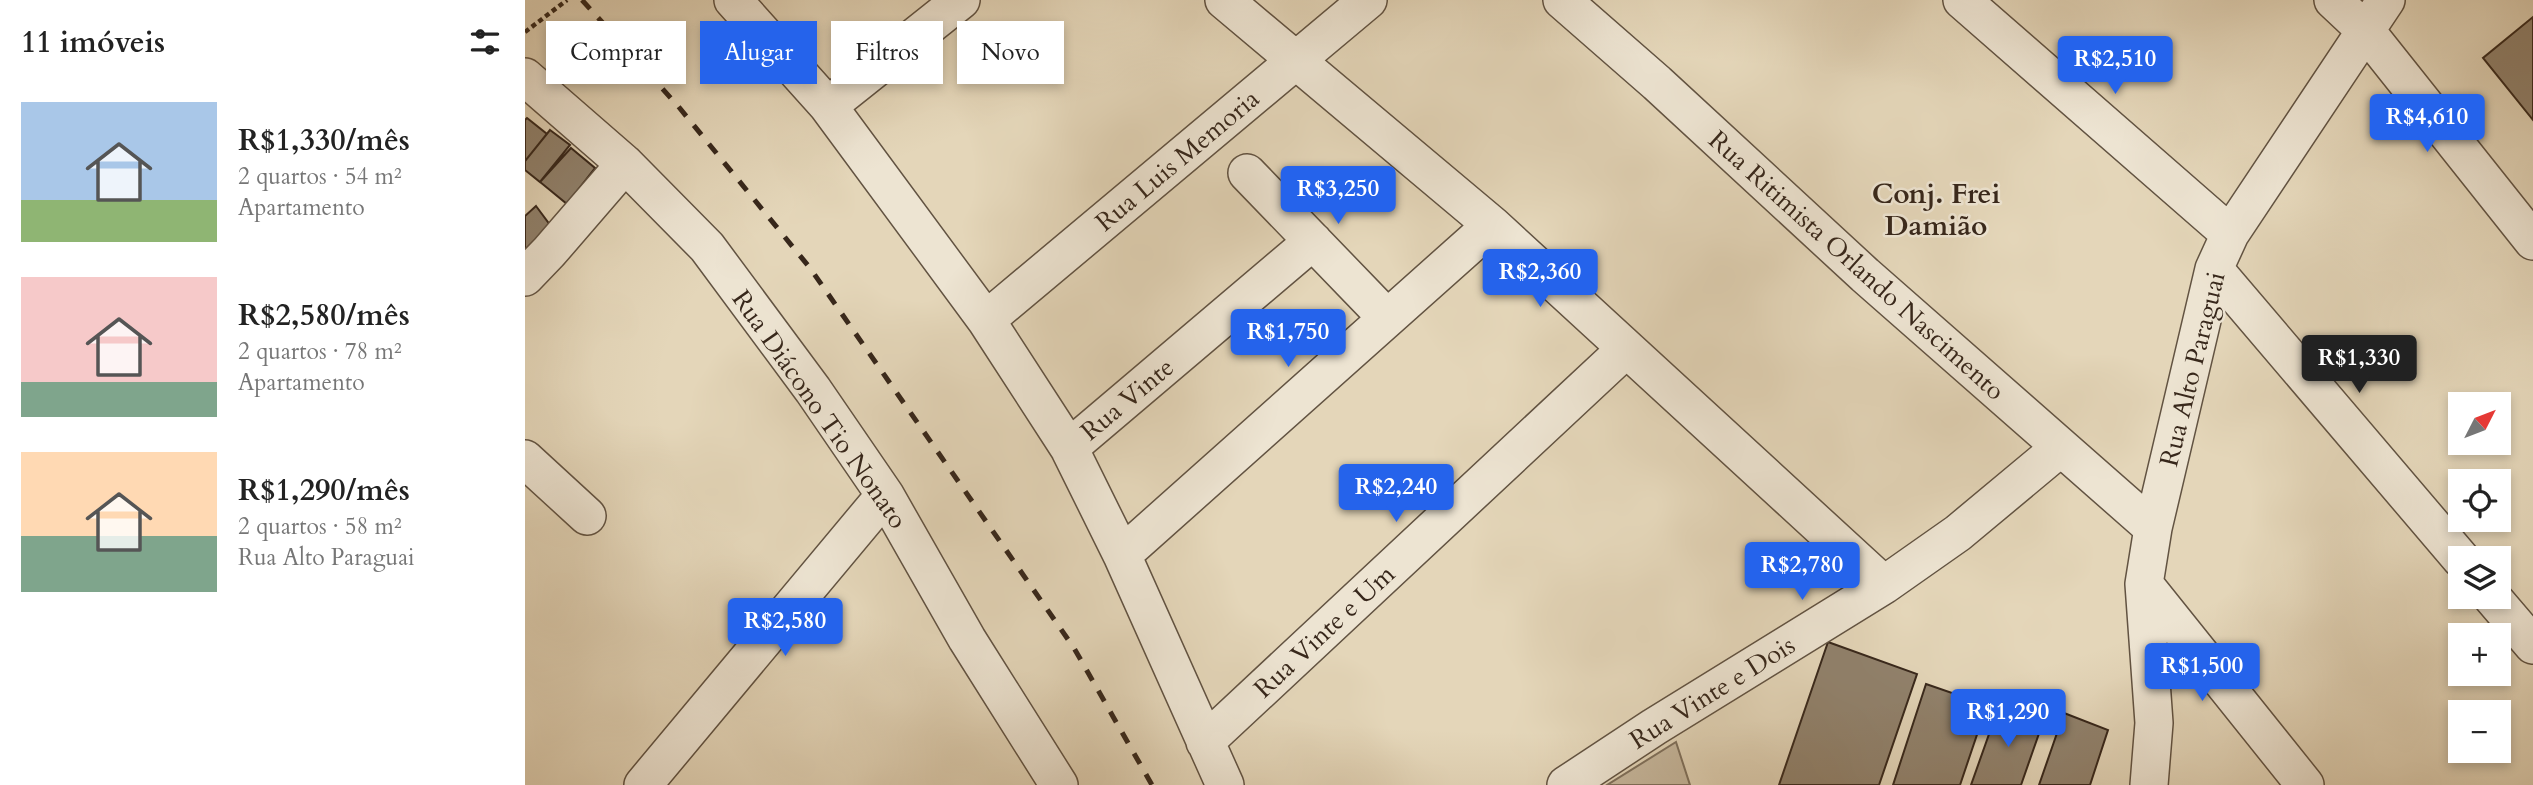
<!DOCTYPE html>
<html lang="pt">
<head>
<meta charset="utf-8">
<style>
	:root { --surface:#fff; --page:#f6f6f6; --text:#222; --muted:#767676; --accent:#2563eb }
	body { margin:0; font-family:Cardo,serif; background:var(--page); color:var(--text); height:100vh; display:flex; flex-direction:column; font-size:26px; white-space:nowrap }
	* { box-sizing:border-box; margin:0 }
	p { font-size:23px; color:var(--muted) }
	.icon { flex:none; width:38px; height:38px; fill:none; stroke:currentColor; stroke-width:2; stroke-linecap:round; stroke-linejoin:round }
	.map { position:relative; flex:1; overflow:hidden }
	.side { display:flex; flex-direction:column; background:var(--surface); width:525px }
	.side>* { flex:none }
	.hud { position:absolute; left:21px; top:21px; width:665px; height:63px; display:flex; gap:14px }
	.needle { width:46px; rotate:48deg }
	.controls { position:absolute; left:1923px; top:392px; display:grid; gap:14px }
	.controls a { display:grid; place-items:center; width:63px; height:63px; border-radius:0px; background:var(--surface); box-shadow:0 4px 10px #0003; font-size:35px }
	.price { position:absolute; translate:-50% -60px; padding:0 16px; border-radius:7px; background:var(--accent); color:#fff; font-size:23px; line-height:46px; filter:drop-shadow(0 2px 4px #0008) }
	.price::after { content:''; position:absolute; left:50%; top:42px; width:21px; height:16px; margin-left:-10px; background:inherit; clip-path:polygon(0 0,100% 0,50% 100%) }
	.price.active { background:#222; color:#fff }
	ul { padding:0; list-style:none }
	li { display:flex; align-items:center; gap:21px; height:175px; padding:0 21px }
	li span { display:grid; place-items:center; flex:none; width:196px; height:140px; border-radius:0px; color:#555 }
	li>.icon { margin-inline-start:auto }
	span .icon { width:84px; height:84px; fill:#fffc; stroke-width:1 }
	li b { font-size:30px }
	h2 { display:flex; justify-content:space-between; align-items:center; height:84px; padding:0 21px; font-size:30px }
	.chip { padding:0 24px; border-radius:0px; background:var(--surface); box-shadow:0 4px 10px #0003; font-size:24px; line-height:63px }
	.chip.active { background:var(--accent); color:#fff }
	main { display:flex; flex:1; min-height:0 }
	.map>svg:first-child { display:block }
	.green { fill:#c7b89e; stroke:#7f705c; stroke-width:2 }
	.building { fill:#91826d; stroke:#37271b; stroke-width:2 }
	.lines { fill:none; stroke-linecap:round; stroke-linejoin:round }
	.minor-casing { stroke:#625342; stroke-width:40 }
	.path { stroke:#37271b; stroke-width:4.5; stroke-dasharray:5 3.5; stroke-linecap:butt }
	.minor { stroke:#ede4d2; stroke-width:37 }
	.rail { stroke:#37271b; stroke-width:5; stroke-dasharray:12 12; stroke-linecap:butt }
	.labels { text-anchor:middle; stroke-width:5; stroke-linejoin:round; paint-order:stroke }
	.street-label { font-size:26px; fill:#37271b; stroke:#ede4d2 }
	.neighbourhood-label { font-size:28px; font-weight:bold; fill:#37271b; stroke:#ede4d2 }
</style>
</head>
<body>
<main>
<section class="side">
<h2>11 imóveis<svg class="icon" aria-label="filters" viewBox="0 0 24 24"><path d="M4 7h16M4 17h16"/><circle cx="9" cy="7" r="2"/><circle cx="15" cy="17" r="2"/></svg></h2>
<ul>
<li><span style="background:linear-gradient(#a9c7e8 70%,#8fb573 0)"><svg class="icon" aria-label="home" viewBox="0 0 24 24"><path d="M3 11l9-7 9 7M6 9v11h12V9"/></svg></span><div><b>R$1,330/mês</b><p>2 quartos · 54 m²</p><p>Apartamento</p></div></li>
<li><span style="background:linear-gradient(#f6c9c9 75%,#7fa58c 0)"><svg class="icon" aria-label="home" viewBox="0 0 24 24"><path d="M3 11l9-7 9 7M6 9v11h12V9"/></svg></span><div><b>R$2,580/mês</b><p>2 quartos · 78 m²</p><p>Apartamento</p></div></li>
<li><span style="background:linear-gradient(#ffd9b3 60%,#7fa58c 0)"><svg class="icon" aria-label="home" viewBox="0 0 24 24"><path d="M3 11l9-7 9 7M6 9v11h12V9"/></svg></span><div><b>R$1,290/mês</b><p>2 quartos · 58 m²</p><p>Rua Alto Paraguai</p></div></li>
</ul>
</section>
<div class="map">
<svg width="2008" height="785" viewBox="0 0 2008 785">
	<rect width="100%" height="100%" fill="#e4d6b9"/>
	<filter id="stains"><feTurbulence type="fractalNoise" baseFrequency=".00286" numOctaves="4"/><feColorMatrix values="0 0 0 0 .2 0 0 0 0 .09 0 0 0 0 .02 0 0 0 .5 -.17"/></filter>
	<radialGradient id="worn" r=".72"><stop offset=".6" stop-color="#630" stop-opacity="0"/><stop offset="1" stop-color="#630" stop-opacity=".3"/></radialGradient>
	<path class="green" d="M1151,742L1165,785H1082Z"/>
	<path class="building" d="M2008,17V120L1958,58Z
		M2,118L22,134L0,161V120Z
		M25,130L45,145L15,182L0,170V161Z
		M46,148L70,168L42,204L15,182Z
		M11,206L28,229L0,256V216Z
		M1303,642L1392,674L1354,785H1254Z
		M1401,684L1462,705L1435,785H1368Z
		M1474,706L1518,722L1496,785H1446Z
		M1539,713L1583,730L1565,785H1514Z"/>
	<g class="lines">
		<defs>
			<path id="minor" d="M208,0L303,106L461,320L544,448L597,555L700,785
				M699,0L967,225L1359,585
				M1037,0L1132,83L1340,275L1628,528
				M1437,0L1705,234
				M1808,0L1841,31L2008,241
				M0,77L100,164L182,247L288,390L360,495L442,639L534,785
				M303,106L436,0
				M722,173L862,318
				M1689,269L1936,559
				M0,277L24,252L100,164
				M461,320L843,0
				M544,448L788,241
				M0,459L62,516
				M597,555L967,225
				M1619,584L1780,785
				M1967,597L2008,645
				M680,742L1101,349
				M118,785L360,495
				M1041,785L1129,727L1359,585L1433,533L1535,448
				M1624,785L1629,723L1619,584L1628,528L1689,269L1705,234L1861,0"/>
		</defs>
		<use href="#minor" class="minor-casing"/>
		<path class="path" d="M0,32L42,0"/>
		<use href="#minor" class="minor"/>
		<path class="rail" d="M57,0L153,106L285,268L549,648L627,785"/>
	</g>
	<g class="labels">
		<g class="street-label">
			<text transform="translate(652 160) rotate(-40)" y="9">Rua Luis Memoria</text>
			<text transform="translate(1332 265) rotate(42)" y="9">Rua Ritimista Orlando Nascimento</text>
			<text transform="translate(1667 369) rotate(-76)" y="9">Rua Alto Paraguai</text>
			<text transform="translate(602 399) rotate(-40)" y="9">Rua Vinte</text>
			<text transform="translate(295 409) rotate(55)" y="9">Rua Diácono Tio Nonato</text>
			<text transform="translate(799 631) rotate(-43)" y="9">Rua Vinte e Um</text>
			<text transform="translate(1187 692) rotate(-32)" y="9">Rua Vinte e Dois</text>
		</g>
		<g class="neighbourhood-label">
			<text x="1411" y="203">Conj. Frei<tspan x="1411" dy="32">Damião</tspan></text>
		</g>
	</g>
	<rect width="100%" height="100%" filter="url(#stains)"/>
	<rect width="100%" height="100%" fill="url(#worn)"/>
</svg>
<div class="controls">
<a><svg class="needle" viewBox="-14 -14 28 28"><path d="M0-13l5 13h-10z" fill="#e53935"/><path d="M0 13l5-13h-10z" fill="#767676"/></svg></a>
<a><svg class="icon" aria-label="locate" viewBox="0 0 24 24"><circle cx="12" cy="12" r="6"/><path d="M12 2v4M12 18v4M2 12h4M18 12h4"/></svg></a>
<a><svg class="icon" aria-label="layers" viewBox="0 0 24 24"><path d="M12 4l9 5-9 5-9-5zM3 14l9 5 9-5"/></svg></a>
<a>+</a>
<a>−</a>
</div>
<b class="price" style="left:1590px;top:96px">R$2,510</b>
<b class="price" style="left:1902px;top:154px">R$4,610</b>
<b class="price" style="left:813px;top:226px">R$3,250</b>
<b class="price" style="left:1015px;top:309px">R$2,360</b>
<b class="price" style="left:763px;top:369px">R$1,750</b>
<b class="price active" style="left:1834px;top:395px">R$1,330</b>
<b class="price" style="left:871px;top:524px">R$2,240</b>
<b class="price" style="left:1277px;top:602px">R$2,780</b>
<b class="price" style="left:260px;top:658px">R$2,580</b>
<b class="price" style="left:1677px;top:703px">R$1,500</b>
<b class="price" style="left:1483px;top:749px">R$1,290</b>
<div class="hud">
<a class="chip">Comprar</a>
<a class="chip active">Alugar</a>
<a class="chip">Filtros</a>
<a class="chip">Novo</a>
</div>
</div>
</main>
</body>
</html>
